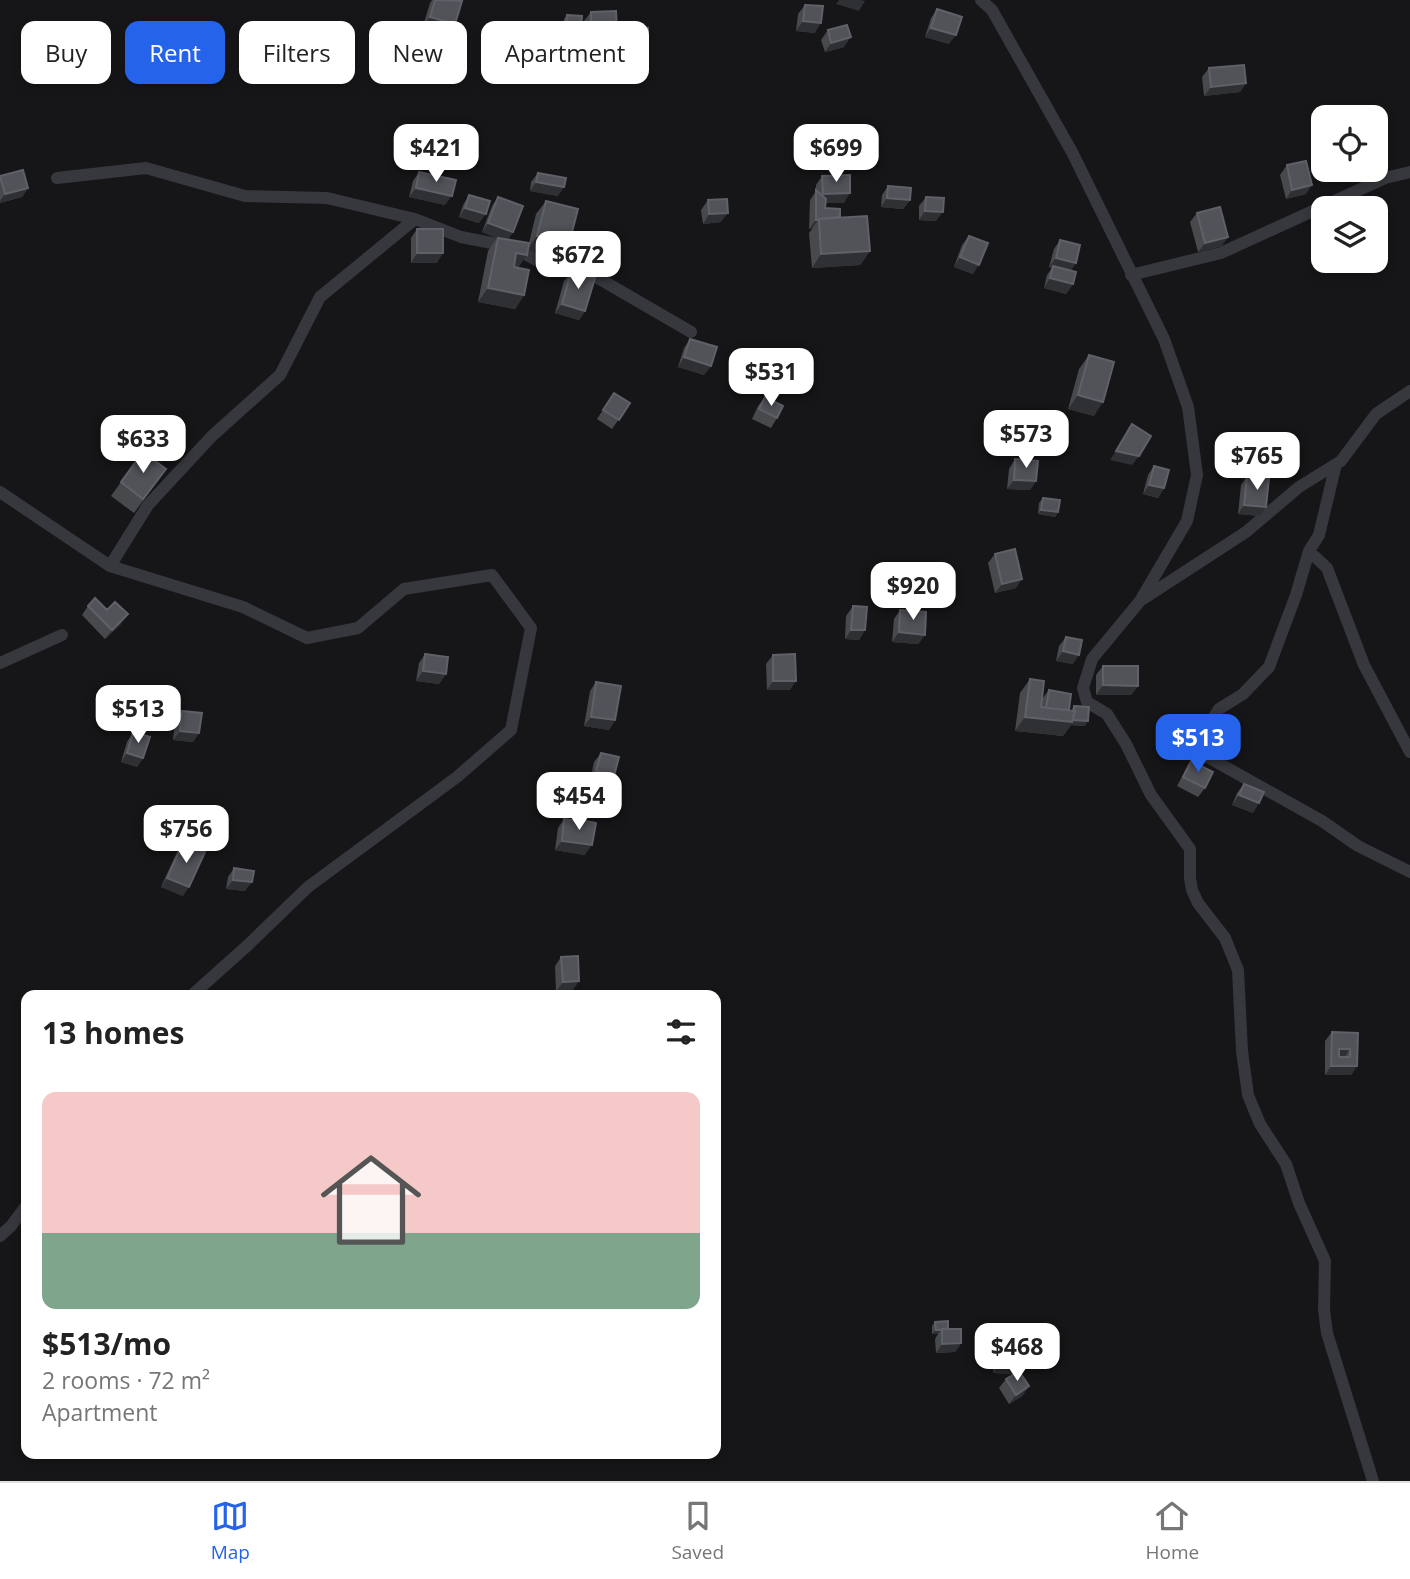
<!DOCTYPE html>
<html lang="en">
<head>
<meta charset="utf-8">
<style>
	:root { --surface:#fff; --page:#f6f6f6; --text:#222; --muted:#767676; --line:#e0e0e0; --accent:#2563eb }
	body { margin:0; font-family:"Open Sans",sans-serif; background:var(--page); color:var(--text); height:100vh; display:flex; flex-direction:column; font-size:26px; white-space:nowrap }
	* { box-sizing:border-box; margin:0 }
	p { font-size:23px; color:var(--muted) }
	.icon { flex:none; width:38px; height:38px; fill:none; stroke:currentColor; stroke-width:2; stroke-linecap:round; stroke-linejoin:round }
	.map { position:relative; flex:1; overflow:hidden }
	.panel { position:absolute; left:21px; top:990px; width:700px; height:469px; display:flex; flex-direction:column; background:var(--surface); border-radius:14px; box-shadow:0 4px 10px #0003 }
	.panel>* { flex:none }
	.hud { position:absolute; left:21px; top:21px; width:700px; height:63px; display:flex; gap:14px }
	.fabs { position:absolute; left:1311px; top:105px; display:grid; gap:14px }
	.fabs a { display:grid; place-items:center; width:77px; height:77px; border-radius:14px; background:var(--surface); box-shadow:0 4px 10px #0003; font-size:35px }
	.price { position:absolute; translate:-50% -60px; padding:0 16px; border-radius:14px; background:#fff; color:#222; font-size:23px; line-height:46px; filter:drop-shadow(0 2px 4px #0008) }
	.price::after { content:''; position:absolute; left:50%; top:42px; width:21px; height:16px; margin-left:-10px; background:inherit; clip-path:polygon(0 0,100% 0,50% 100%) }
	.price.on { background:var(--accent); color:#fff }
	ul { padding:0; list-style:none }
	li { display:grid; align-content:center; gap:14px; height:371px; padding:0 21px }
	li span { display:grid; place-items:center; height:217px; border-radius:14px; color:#555 }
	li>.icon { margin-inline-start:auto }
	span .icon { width:126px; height:126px; fill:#fffc; stroke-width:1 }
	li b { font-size:30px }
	h2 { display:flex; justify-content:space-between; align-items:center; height:84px; padding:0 21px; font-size:30px }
	.pill { padding:0 24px; border-radius:14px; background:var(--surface); box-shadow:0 4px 10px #0003; font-size:24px; line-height:63px }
	.pill.on { background:var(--accent); color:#fff }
	.tab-bar { display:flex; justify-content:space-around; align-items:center; height:98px; border-top:2px solid var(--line); background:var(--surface); font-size:19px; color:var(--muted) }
	.tab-bar a { display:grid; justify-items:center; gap:4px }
	.tab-bar .on { color:var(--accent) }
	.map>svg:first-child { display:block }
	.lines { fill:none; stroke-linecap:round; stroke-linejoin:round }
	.minor { stroke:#37383d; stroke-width:12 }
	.wall { fill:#47494d }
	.shaded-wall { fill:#2f3033 }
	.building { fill:#525359; stroke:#5f6168; stroke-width:2; fill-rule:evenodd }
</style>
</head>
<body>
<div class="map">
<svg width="1410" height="1481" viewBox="0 0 1410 1481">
	<rect width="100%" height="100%" fill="#161618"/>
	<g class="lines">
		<path class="minor" d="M981,0L992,10L1072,152L1164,339L1188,407L1197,475L1187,521L1140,601L1092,659L1083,688L1087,702L1107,714L1126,744L1151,795L1190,849V878L1192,890L1198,903L1225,938L1238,970L1242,1051L1248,1095L1260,1124L1286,1164L1299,1203L1325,1261L1324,1310L1327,1333L1373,1481
			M57,178L146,168L245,196L327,198L415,219L320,297L280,375L212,436L148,505L110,566
			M415,219L461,237L512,247L551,268L579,267L691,332
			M1131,275L1221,253L1385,178L1410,172
			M1336,464L1319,535L1309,551L1296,595L1269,667L1243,694L1219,709L1207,728L1204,755L1322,821L1358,846L1410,872
			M0,492L110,566L243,607L307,638L358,628L404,589L492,575L531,628L511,730L457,777L308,887L248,945L191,996
			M1309,551L1327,568L1364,665L1410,752
			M1143,599L1246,532L1299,487L1341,461L1376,414L1410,391
			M0,663L62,635
			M0,1236L11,1226L26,1206"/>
	</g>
	<path class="wall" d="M432,0H459L455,24L449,34L423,26L430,3Z
		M805,5L815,33L796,31L798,14Z
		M937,9L949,44L925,37L931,18Z
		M591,12L610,41L585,42L584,21Z
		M567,15L581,28L578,32H563L564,19Z
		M628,26L640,51L621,49L622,36Z
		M828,30L844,47L825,52L821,40Z
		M1209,68L1246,83L1240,92L1204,96L1202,77Z
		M1287,165L1306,194L1286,199L1280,175Z
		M419,172L445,205L409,197L413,181Z
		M538,173L558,196L530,191L531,182Z
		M0,176L28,188L22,197L0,203Z
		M822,176L844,203H826L825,208L840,217L870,251L860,265L812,268L809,233L812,229H809L810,200L816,191V185Z
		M888,186L910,200L903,209L881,207L882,195Z
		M469,195L479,223L459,217L463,205Z
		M498,197L513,232L508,239L529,243L536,214L546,201L561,250L558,249L552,257L528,250L518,268L524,295L515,309L478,302L488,251L497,238L482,232L492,206Z
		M926,197L936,221L919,220V206Z
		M708,200L721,222L703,224L701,210Z
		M1197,213L1222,246L1198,252L1190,222Z
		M417,229L437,263H411V238Z
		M969,236L973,274L954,267L962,245Z
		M1060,240L1076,263L1071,270L1073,284L1066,294L1044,288L1047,275L1052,268L1049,267L1054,249Z
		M571,272L585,311L579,320L555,313L564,281Z
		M690,339L711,366L704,375L678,367L684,348Z
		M1089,355L1094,416L1068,409L1079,369Z
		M614,393L630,403L612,429L597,419Z
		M765,397L777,418L771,428L752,419L758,406Z
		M1015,459L1036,481L1030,490L1007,489L1009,469Z
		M1154,466L1164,488L1158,498L1143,494L1148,475Z
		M1247,476L1266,507L1260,516L1238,514L1241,485Z
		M121,482L156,483L134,513L111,496Z
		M1043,498L1058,512L1055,517L1038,514L1039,503Z
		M995,554L1016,588L995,593L988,563Z
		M88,606L121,624L105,639L82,615Z
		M853,606L865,630L859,640L845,639L846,616Z
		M900,610L925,635L918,644L892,642L894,619Z
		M1066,637L1073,664L1056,661L1059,646Z
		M425,654L446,674L439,684L416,681L419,663Z
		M773,655L790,690H767L766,664Z
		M1103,666L1138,686L1131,695H1096V675Z
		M1030,679L1042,699L1049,690L1069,710H1071L1074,706L1085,726L1071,725L1063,736L1015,731L1020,693Z
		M596,682L615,720L609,730L584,726L590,691Z
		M182,711L199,733L193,742L173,740L175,720Z
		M133,732L143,758L137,767L121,762L127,742Z
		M601,753L614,776L608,785L590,781L594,762Z
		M1191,761L1205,788L1198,797L1177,786L1185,771Z
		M1244,784L1253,813L1232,805L1237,793Z
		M564,819L578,822L580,820L585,855L555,850L558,828Z
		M183,843V896L161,887L177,852Z
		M234,868L245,891L226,889L228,877Z
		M561,957L573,990L556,992L555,966Z
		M1332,1032L1358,1033L1357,1066L1351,1075H1325V1041Z
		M935,1322L948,1329L961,1343L955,1352L936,1353L935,1339L938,1334H932V1326Z
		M1001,1341L1022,1365L1016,1372L1029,1386L1022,1396L1009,1404L999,1388L1006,1379L1014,1374L993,1373L995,1350Z"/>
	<path class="shaded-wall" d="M839,0H861L865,1L859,11L836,4Z
		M430,17L455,24L449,34L423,26Z
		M803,21L821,23L815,33L796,31Z
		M566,27L581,28L578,32H563Z
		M931,28L956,35L949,44L925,37Z
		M591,32H617L610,41L585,42Z
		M851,37L844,47L825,52L831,43Z
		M627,39L647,41L640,51L621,49Z
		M1246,83L1240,92L1204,96L1211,87Z
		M536,182L564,187L558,196L530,191Z
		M1312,185L1306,194L1286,199L1292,190Z
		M28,188L22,197L0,203V201L5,194Z
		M416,188L452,196L445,205L409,197Z
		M850,193L844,203H816L823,194Z
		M887,198L910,200L903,209L881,207Z
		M465,208L486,214L479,223L459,217Z
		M925,211L943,212L936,221L919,220Z
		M728,213L721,222L703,224L709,214Z
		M816,220H818L812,229H809Z
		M488,223L513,232L506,242L482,232Z
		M564,234L571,236L561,250L558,249L552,257L527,250L537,236Z
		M1228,237L1222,246L1198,252L1205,243Z
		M870,251L860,265L812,268L821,254Z
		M417,253H443L437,263H411Z
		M516,253L527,255L517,269L507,267Z
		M960,257L979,265L973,274L954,267Z
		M1056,258L1076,263L1069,273L1053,266L1052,268L1049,267Z
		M1050,278L1073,284L1066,294L1044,288Z
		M488,288L524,295L515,309L478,302Z
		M562,304L585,311L579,320L555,313Z
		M684,357L711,366L704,375L678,367Z
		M1078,395L1103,402L1094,416L1068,409Z
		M1116,451L1139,456L1132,465L1110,460Z
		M1014,480L1036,481L1030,490L1007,489Z
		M1149,485L1164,488L1158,498L1143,494Z
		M1244,505L1266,507L1260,516L1238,514Z
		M1041,510L1058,512L1055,517L1038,514Z
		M1022,579L1016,588L995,593L1002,584Z
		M128,614L121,624L105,639L112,630Z
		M851,630H865L859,640L845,639Z
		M899,632L925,635L918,644L892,642Z
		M1063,651L1079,655L1073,664L1056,661Z
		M423,671L446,674L439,684L416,681Z
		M773,681H796L790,690H767Z
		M1103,685L1138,686L1131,695H1096Z
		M591,717L615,720L609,730L584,726Z
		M1025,717L1073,720L1088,721L1085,726L1071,725L1063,736L1015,731Z
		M180,731L199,733L193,742L173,740Z
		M127,753L143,758L137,767L121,762Z
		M596,771L614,776L608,785L590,781Z
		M1239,795L1259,803L1253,813L1232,805Z
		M562,841L592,845L585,855L555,850Z
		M167,878L189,887L183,896L161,887Z
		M233,880L252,882L245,891L226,889Z
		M579,981L573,990L556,992L563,982Z
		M1339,1049H1350L1344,1058L1333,1059Z
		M1331,1066H1357L1351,1075H1325Z
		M942,1329L938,1334H932L936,1330L948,1329Z
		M961,1343L955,1352L936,1353L942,1344Z
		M1000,1363L1022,1365L1015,1374L993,1373Z
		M1029,1386L1022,1396L1009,1404L1016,1395Z"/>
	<path class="building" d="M435,0L462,1L455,24L430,17Z
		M805,5L823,6L821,23L803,21Z
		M937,9L962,17L956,35L931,28Z
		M616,11L617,32H591V12Z
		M567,15L582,16L581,28L566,27Z
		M847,25L851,37L831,43L828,30Z
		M628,26L648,28L647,41L627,39Z
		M1244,65L1246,83L1211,87L1209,68Z
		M1306,161L1312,185L1292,190L1287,165Z
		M23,170L28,188L5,194L0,176Z
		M419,172L456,180L452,196L416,188Z
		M538,173L566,178L564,187L536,182Z
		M850,175V193L823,194L822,176Z
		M888,186L911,188L910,200L887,198Z
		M816,190L826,199L825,208L840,209V217L819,219V220H816Z
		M469,195L490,201L486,214L465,208Z
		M498,197L523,206L513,232L488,223Z
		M926,197L944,198L943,212L925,211Z
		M727,199L728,213L709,214L708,200Z
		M546,201L578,209L571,236L564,234L562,243L537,236Z
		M1220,207L1228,237L1205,243L1197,213Z
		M867,216L870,251L821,254L819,219Z
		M417,229H443V253H417Z
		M969,236L988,243L979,265L960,257Z
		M498,238L529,243L527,255L516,253L514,267L529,270L524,295L488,288Z
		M1060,240L1080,245L1076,263L1056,258Z
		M1053,266L1076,272L1073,284L1050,278Z
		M571,272L595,278L585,311L562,304Z
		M690,339L717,347L711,366L684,357Z
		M1089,355L1114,362L1103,402L1078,395Z
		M614,393L630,403L619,420L603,410Z
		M765,397L783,406L777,418L759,409Z
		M1132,424L1151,436L1139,456L1116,451Z
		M143,452L166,469L143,499L121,482Z
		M1015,459L1038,461L1036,481L1014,480Z
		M1154,466L1169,470L1164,488L1149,485Z
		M1247,476L1269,478L1266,507L1244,505Z
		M1043,498L1060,500L1058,512L1041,510Z
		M1015,549L1022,579L1002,584L995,554Z
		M95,598L107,610L115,602L128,614L112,630L88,606Z
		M853,606L867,607L865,630H851Z
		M900,610L926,612L925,635L899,632Z
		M1066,637L1082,640L1079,655L1063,651Z
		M425,654L448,657L446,674L423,671Z
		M795,654L796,681H773V655Z
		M1103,666H1138V686L1103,685Z
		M1030,679L1044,681L1041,707L1075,711L1072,722L1025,717Z
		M596,682L621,686L615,720L591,717Z
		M1049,690L1071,694L1069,710L1046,708Z
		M1074,706L1089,707L1088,721L1073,720L1075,711H1074Z
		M182,711L202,713L199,733L180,731Z
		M133,732L150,737L143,758L127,753Z
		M601,753L619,757L614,776L596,771Z
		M1191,761L1213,772L1205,788L1183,777Z
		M1244,784L1264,792L1259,803L1239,795Z
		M564,819L578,821V829L580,820L596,823L592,845L562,841Z
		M183,843L205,852L189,887L167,878Z
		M234,868L254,871L252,882L233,880Z
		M578,956L579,981L563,982L561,957Z
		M1332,1032L1358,1033L1357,1066H1331ZM1339,1049H1350V1057H1339Z
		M948,1321V1329L936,1330L935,1322Z
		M942,1329H961V1343L942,1344Z
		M1001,1341L1023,1342L1022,1365L1000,1363Z
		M1019,1371L1029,1386L1016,1395L1006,1379Z"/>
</svg>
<div class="fabs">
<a><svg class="icon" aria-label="locate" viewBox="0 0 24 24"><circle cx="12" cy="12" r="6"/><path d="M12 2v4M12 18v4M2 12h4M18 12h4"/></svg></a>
<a><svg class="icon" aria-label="layers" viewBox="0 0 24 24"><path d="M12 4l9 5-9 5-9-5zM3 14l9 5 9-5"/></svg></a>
</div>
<b class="price" style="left:436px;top:184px">$421</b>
<b class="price" style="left:836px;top:184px">$699</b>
<b class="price" style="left:578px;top:291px">$672</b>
<b class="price" style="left:771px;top:408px">$531</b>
<b class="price" style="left:1026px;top:470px">$573</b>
<b class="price" style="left:143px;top:475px">$633</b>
<b class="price" style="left:1257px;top:492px">$765</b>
<b class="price" style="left:913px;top:622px">$920</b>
<b class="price" style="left:138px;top:745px">$513</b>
<b class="price on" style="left:1198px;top:774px">$513</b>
<b class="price" style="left:579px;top:832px">$454</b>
<b class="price" style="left:186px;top:865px">$756</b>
<b class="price" style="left:1017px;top:1383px">$468</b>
<div class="hud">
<a class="pill">Buy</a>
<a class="pill on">Rent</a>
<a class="pill">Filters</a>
<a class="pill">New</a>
<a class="pill">Apartment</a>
</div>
<section class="panel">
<h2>13 homes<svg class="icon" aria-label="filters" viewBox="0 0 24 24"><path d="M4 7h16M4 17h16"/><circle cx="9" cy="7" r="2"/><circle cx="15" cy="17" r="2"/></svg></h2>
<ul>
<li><span style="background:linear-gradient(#f6c9c9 65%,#7fa58c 0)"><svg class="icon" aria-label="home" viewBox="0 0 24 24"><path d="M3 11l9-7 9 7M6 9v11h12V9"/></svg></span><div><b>$513/mo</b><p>2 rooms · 72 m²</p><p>Apartment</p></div></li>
</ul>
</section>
</div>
<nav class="tab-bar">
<a class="on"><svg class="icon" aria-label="map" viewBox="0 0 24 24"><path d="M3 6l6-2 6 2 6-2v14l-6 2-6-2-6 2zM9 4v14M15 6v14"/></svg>Map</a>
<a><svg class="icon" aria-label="saved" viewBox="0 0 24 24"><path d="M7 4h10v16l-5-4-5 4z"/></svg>Saved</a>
<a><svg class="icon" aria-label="home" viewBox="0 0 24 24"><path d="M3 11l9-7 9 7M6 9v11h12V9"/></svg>Home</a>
</nav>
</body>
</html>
